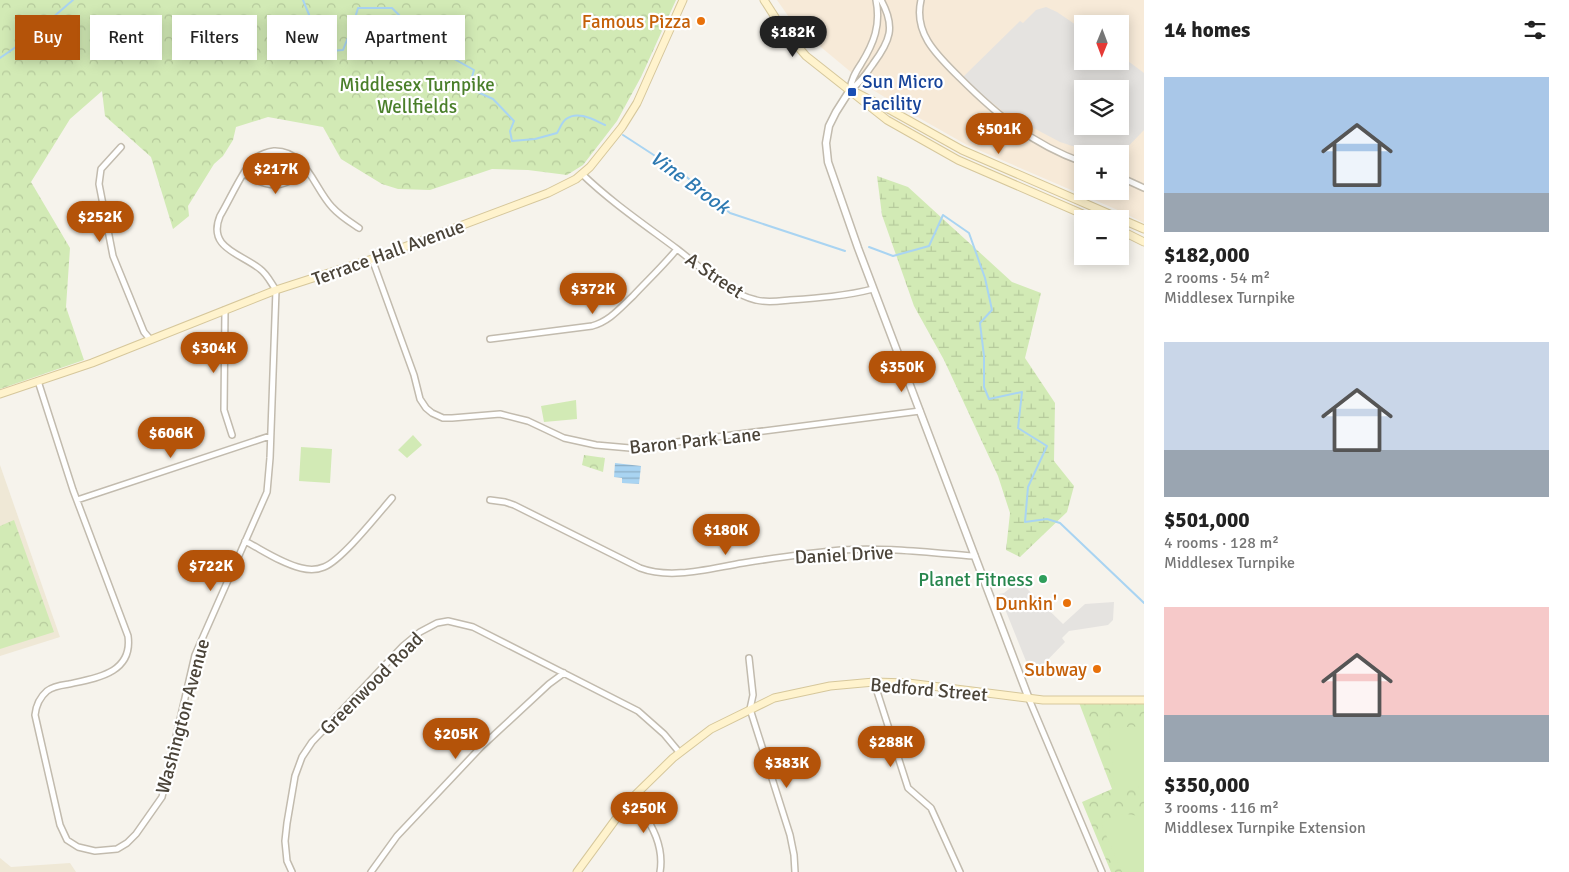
<!DOCTYPE html>
<html lang="en">
<head>
<meta charset="utf-8">
<style>
	:root { --surface:#fff; --page:#f2f2f2; --text:#222; --muted:#767676; --accent:#b45309 }
	body { margin:0; font-family:Signika,sans-serif; background:var(--page); color:var(--text); height:100vh; display:flex; flex-direction:column; font-size:19px; white-space:nowrap }
	* { box-sizing:border-box; margin:0 }
	p { font-size:16px; color:var(--muted) }
	.icon { flex:none; width:28px; height:28px; fill:none; stroke:currentColor; stroke-width:2; stroke-linecap:round; stroke-linejoin:round }
	.map { position:relative; flex:1; overflow:hidden }
	.sheet { display:flex; flex-direction:column; background:var(--surface); width:425px }
	.sheet>* { flex:none }
	.hud { position:absolute; left:15px; top:15px; width:475px; height:45px; display:flex; gap:10px }
	.needle { width:32px; rotate:181deg }
	.controls { position:absolute; left:1074px; top:15px; display:grid; gap:10px }
	.controls a { display:grid; place-items:center; width:55px; height:55px; border-radius:0px; background:var(--surface); box-shadow:0 2px 12px #0003; font-size:25px }
	.price { position:absolute; translate:-50% -42px; padding:0 11px; border-radius:18px; background:var(--accent); color:#fff; font-size:16px; line-height:32px; filter:drop-shadow(0 1px 2px #0008) }
	.price::after { content:''; position:absolute; left:50%; top:30px; width:15px; height:11px; margin-left:-8px; background:inherit; clip-path:polygon(0 0,100% 0,50% 100%) }
	.price.active { background:#222; color:#fff }
	ul { padding:0; list-style:none }
	li { display:grid; align-content:center; gap:10px; height:265px; padding:0 20px }
	li span { display:grid; place-items:center; height:155px; border-radius:0px; color:#555 }
	li>.icon { margin-inline-start:auto }
	span .icon { width:90px; height:90px; fill:#fffc; stroke-width:1 }
	li b { font-size:21px }
	h2 { display:flex; justify-content:space-between; align-items:center; height:60px; padding:0 20px; font-size:21px }
	.pill { padding:0 18px; border-radius:0px; background:var(--surface); box-shadow:0 2px 12px #0003; font-size:18px; line-height:45px }
	.pill.active { background:var(--accent); color:#fff }
	main { display:flex; flex:1; min-height:0 }
	.map>svg:first-child { display:block }
	.commercial { fill:#f7ead8; fill-rule:evenodd }
	.education { fill:#efe8d6 }
	.wetland { fill:url(#wetland-marsh) }
	.park { fill:url(#park-crowns) }
	.pitch { fill:#d2eab5 }
	.parking { fill:#e5e3e0; fill-rule:evenodd }
	.water { fill:url(#water-rules) }
	.lines { fill:none; stroke-linecap:round; stroke-linejoin:round }
	.stream { stroke:#a9d4f2; stroke-width:2 }
	.minor-casing { stroke:#c2bbae; stroke-width:8 }
	.tertiary-casing { stroke:#c2bbae; stroke-width:9 }
	.secondary-casing { stroke:#d6c79b; stroke-width:9 }
	.minor { stroke:#fff; stroke-width:5 }
	.tertiary { stroke:#fff; stroke-width:6 }
	.secondary { stroke:#fff3cd; stroke-width:7 }
	.food-dot { fill:#e8710a; stroke:#fff; stroke-width:2 }
	.transit-dot { fill:#1a4fb4; stroke:#fff; stroke-width:2 }
	.leisure-dot { fill:#2e9e5b; stroke:#fff; stroke-width:2 }
	.labels { text-anchor:middle; stroke-width:4.5; stroke-linejoin:round; paint-order:stroke }
	.food-label { font-size:19px; fill:#c56008; stroke:#fff; text-anchor:end }
	.transit-label { font-size:19px; fill:#164399; stroke:#fff; text-anchor:start }
	.park-label { font-size:19px; fill:#4a7f2a; stroke:#fff }
	.street-label { font-size:19px; fill:#4b4439; stroke:#fff }
	.leisure-label { font-size:19px; fill:#27864d; stroke:#fff; text-anchor:end }
	.water-label { font-size:20px; font-style:italic; fill:#2e7ab2; stroke:#fff }
</style>
</head>
<body>
<main>
<div class="map">
<svg width="1144" height="872" viewBox="0 0 1144 872">
	<defs>
		<pattern id="wetland-marsh" width="20" height="14" patternUnits="userSpaceOnUse" patternTransform="scale(1.25)"><rect width="20" height="14" fill="#d2eab5"/><path d="M1 5h8M5 5V1M11 12h8M15 12V8" fill="none" stroke="#b6ca9c"/></pattern>
		<pattern id="park-crowns" width="20" height="18" patternUnits="userSpaceOnUse" patternTransform="scale(1.25)"><rect width="20" height="18" fill="#d2eab5"/><path d="M2 6a3 3 0 1 1 6 0M12 15a3 3 0 1 1 6 0" fill="none" stroke="#b6ca9c"/></pattern>
		<pattern id="water-rules" width="6" height="5" patternUnits="userSpaceOnUse" patternTransform="scale(1.25)"><rect width="6" height="5" fill="#a9d4f2"/><path d="M0 2.5h6" fill="none" stroke="#8caec5"/></pattern>
	</defs>
	<rect width="100%" height="100%" fill="#f6f3ec"/>
	<path class="commercial" d="M777,0H1144V223L1120,211L967,145L905,110L870,88L810,38L791,20ZM1082,24H1120V61H1082ZM1082,89H1120V126H1082ZM1082,154H1120V191H1082Z"/>
	<path class="education" d="M0,465L60,637L0,656Z
		M0,858L11,867L70,863L76,872H0Z"/>
	<path class="wetland" d="M877,176L908,187L1012,282L1041,293L1025,358L1055,403L1054,461L1074,486L1067,512L1020,557L1006,550L1010,513L998,476L944,360L914,306L882,215Z"/>
	<path class="park" d="M0,0H676L641,77L617,121L583,165L567,175L528,170L492,169L430,190L398,189L382,184L341,159L323,127L268,117L236,127L233,140L223,156L214,164L188,206L189,216L173,229L151,157L105,116L102,91L70,119L31,182L70,248L66,307L84,360L0,389Z
		M275,156C288,156 298,159 301,172L285,183L263,182L253,174V169L259,162Z
		M584,455L605,458L603,472L582,465Z
		M14,520L54,632L0,649V526Z
		M1078,700H1144V872H1111L1082,802L1112,789Z"/>
	<path class="pitch" d="M576,400L577,419L544,422L541,406Z
		M413,435L422,445L407,458L398,450Z
		M301,447L332,449L330,483L299,481Z
		M1144,726V784L1135,789L1115,793L1109,728Z
		M1127,814L1144,817V872H1122L1101,823L1115,816Z"/>
	<path class="parking" d="M1046,7L1057,12L1082,29V61H1120V55L1144,73V130L1120,155L1097,154L1060,142L1005,113L980,93L963,77L1020,21L1023,23L1036,10ZM1082,89H1120V126H1082Z
		M1019,581L1063,624L1085,604L1114,602L1113,620L1108,625L1069,631L1062,638L1065,642L1032,676L999,594L1004,593Z"/>
	<path class="water" d="M615,463L641,466L639,484L622,483V478L614,477Z"/>
	<g class="lines">
		<path class="stream" d="M303,0L310,17L327,26L330,36V51L343,50L353,25L358,8H392L429,45L474,70L469,88L493,99L514,121L510,131L512,141L535,139L557,133C560,128 562,122 566,119C578,110 594,120 605,125
			M0,58L29,38L73,0
			M623,135L683,174L730,213L845,251
			M869,247L893,256L929,246L943,215L969,233L985,278L992,310L980,323L984,356V387L989,399L1022,392L1018,428L1047,446L1028,487L1025,522L1047,519L1060,523L1144,603"/>
		<defs>
			<path id="minor" d="M921,0C913,34 938,56 960,78C997,115 1032,144 1082,162
				M850,90C860,83 866,74 873,64C890,41 896,27 881,0
				M850,90C851,80 855,73 861,64C874,43 881,25 876,0
				M121,147L101,169L99,184L113,256L144,332L150,339
				M244,174C272,190 280,188 307,171
				M582,174C611,202 645,225 677,249C699,266 729,294 756,300C767,303 779,301 790,300C818,298 846,296 873,289
				M1120,177L1144,188
				M372,259L414,375L420,399L426,408L432,413L443,418H452L500,414L528,421L564,438L596,445L630,448L920,411
				M225,310L224,410L232,435
				M490,339L592,326C610,321 620,308 633,296C648,280 663,266 677,249
				M38,381L73,490L128,636C133,673 97,678 69,684C62,685 53,686 47,691C40,697 36,706 35,715L60,825L67,840L78,847L95,851L117,849L127,843L136,834L162,797L195,655L267,492L270,458L276,290C271,283 267,274 260,269C240,253 207,248 220,216C228,203 244,168 253,160C259,155 267,152 274,151C306,150 314,188 332,207C340,216 350,222 359,228
				M77,500L270,436
				M490,500L505,502L514,505L640,568C672,580 711,568 743,563C775,558 808,553 841,550C886,547 931,553 975,556
				M245,541C264,551 281,563 301,568C309,570 317,570 324,567C342,560 378,514 392,498
				M749,658L753,695L750,709L790,835L794,855L795,872
				M874,682L908,788L931,808L960,872
				M1029,699L1102,872
				M634,796C648,820 665,843 660,872
				M292,872L287,861L285,841L287,823L295,776L302,757L312,742L403,646L420,632L437,623L448,621L473,627L638,711L664,734L679,752
				M371,872L397,836L481,747L549,684L564,673"/>
			<path id="tertiary" d="M850,90L836,112L829,126L826,143L828,162L858,248L1029,699"/>
			<path id="secondary" d="M764,0L782,28L806,56L887,120L958,160L1094,219
				M857,93L892,111L962,150L1144,229
				M1120,230L1144,242
				M0,394L92,363L276,290L372,259L548,193L576,179L590,167L622,127L637,103L683,0
				M577,872L629,801L673,758L711,729L774,698L830,686L874,682L908,683L1043,700H1144"/>
		</defs>
		<use href="#minor" class="minor-casing"/>
		<use href="#tertiary" class="tertiary-casing"/>
		<use href="#secondary" class="secondary-casing"/>
		<use href="#minor" class="minor"/>
		<use href="#tertiary" class="tertiary"/>
		<use href="#secondary" class="secondary"/>
	</g>
	<g class="food-dot">
		<circle cx="701" cy="21" r="5"/>
		<circle cx="1067" cy="603" r="5"/>
		<circle cx="1097" cy="669" r="5"/>
	</g>
	<rect class="transit-dot" x="847" y="87" width="10" height="10" rx="2.5"/>
	<circle class="leisure-dot" cx="1043" cy="579" r="5"/>
	<g class="labels">
		<g class="food-label">
			<text x="691" y="28">Famous Pizza</text>
			<text x="1057" y="610">Dunkin'</text>
			<text x="1087" y="676">Subway</text>
		</g>
		<g class="transit-label">
			<text x="862" y="88">Sun Micro<tspan x="862" dy="22">Facility</tspan></text>
		</g>
		<g class="park-label">
			<text x="417" y="91">Middlesex Turnpike<tspan x="417" dy="22">Wellfields</tspan></text>
		</g>
		<g class="street-label">
			<text transform="translate(388 252) rotate(-20)" y="7">Terrace Hall Avenue</text>
			<text transform="translate(715 275) rotate(34)" y="7">A Street</text>
			<text transform="translate(695 440) rotate(-6)" y="7">Baron Park Lane</text>
			<text transform="translate(844 554) rotate(-3)" y="7">Daniel Drive</text>
			<text transform="translate(371 683) rotate(-45)" y="7">Greenwood Road</text>
			<text transform="translate(929 689) rotate(5)" y="7">Bedford Street</text>
			<text transform="translate(182 716) rotate(-75)" y="7">Washington Avenue</text>
		</g>
		<g class="leisure-label">
			<text x="1033" y="586">Planet Fitness</text>
		</g>
		<g class="water-label">
			<text transform="translate(690 182) rotate(36)" y="7">Vine Brook</text>
		</g>
	</g>
</svg>
<div class="controls">
<a><svg class="needle" viewBox="-14 -14 28 28"><path d="M0-13l5 13h-10z" fill="#e53935"/><path d="M0 13l5-13h-10z" fill="#767676"/></svg></a>
<a><svg class="icon" aria-label="layers" viewBox="0 0 24 24"><path d="M12 4l9 5-9 5-9-5zM3 14l9 5 9-5"/></svg></a>
<a>+</a>
<a>−</a>
</div>
<b class="price active" style="left:793px;top:58px">$182K</b>
<b class="price" style="left:999px;top:155px">$501K</b>
<b class="price" style="left:276px;top:195px">$217K</b>
<b class="price" style="left:100px;top:243px">$252K</b>
<b class="price" style="left:593px;top:315px">$372K</b>
<b class="price" style="left:214px;top:374px">$304K</b>
<b class="price" style="left:902px;top:393px">$350K</b>
<b class="price" style="left:171px;top:459px">$606K</b>
<b class="price" style="left:726px;top:556px">$180K</b>
<b class="price" style="left:211px;top:592px">$722K</b>
<b class="price" style="left:456px;top:760px">$205K</b>
<b class="price" style="left:891px;top:768px">$288K</b>
<b class="price" style="left:787px;top:789px">$383K</b>
<b class="price" style="left:644px;top:834px">$250K</b>
<div class="hud">
<a class="pill active">Buy</a>
<a class="pill">Rent</a>
<a class="pill">Filters</a>
<a class="pill">New</a>
<a class="pill">Apartment</a>
</div>
</div>
<section class="sheet">
<h2>14 homes<svg class="icon" aria-label="filters" viewBox="0 0 24 24"><path d="M4 7h16M4 17h16"/><circle cx="9" cy="7" r="2"/><circle cx="15" cy="17" r="2"/></svg></h2>
<ul>
<li><span style="background:linear-gradient(#a9c7e8 75%,#9aa5b1 0)"><svg class="icon" aria-label="home" viewBox="0 0 24 24"><path d="M3 11l9-7 9 7M6 9v11h12V9"/></svg></span><div><b>$182,000</b><p>2 rooms · 54 m²</p><p>Middlesex Turnpike</p></div></li>
<li><span style="background:linear-gradient(#c9d6e8 70%,#9aa5b1 0)"><svg class="icon" aria-label="home" viewBox="0 0 24 24"><path d="M3 11l9-7 9 7M6 9v11h12V9"/></svg></span><div><b>$501,000</b><p>4 rooms · 128 m²</p><p>Middlesex Turnpike</p></div></li>
<li><span style="background:linear-gradient(#f6c9c9 70%,#9aa5b1 0)"><svg class="icon" aria-label="home" viewBox="0 0 24 24"><path d="M3 11l9-7 9 7M6 9v11h12V9"/></svg></span><div><b>$350,000</b><p>3 rooms · 116 m²</p><p>Middlesex Turnpike Extension</p></div></li>
</ul>
</section>
</main>
</body>
</html>
